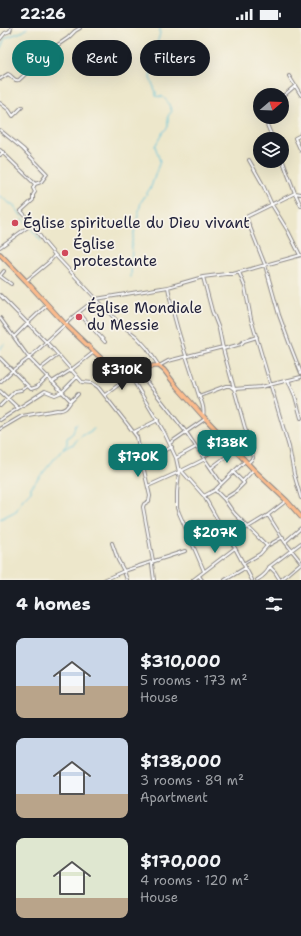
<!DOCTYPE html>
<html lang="en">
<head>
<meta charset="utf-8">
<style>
	:root { --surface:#171b24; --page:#20242c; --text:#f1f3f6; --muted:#9ea1a6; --accent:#0f766e }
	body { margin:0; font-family:"Shantell Sans",sans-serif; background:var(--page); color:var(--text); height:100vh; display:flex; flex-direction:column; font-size:15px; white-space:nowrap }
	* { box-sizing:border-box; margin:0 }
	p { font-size:13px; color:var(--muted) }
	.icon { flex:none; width:22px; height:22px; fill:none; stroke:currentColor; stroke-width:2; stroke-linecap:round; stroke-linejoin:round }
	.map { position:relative; height:552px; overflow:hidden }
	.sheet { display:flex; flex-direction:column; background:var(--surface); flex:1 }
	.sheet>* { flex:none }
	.top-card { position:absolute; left:12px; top:12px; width:277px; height:36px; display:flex; gap:8px }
	.needle { width:26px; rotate:71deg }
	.fabs { position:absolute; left:253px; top:60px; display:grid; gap:8px }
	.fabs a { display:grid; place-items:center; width:36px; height:36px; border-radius:50%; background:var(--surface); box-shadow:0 4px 16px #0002; font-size:20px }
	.price { position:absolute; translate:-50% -34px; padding:0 9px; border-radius:8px; background:var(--accent); color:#fff; font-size:13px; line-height:26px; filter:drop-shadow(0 1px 2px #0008) }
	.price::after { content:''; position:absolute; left:50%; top:24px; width:12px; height:9px; margin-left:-6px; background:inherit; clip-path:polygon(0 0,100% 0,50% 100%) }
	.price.current { background:#222; color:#fff }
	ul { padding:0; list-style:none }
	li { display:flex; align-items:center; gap:12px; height:100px; padding:0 16px }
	li span { display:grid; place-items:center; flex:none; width:112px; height:80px; border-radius:8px; color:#555 }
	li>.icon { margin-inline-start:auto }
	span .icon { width:48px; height:48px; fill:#fffc; stroke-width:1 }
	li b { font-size:17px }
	h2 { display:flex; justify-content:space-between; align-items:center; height:48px; padding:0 16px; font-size:17px }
	.pill { padding:0 14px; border-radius:18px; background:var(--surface); box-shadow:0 4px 16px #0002; font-size:14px; line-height:36px }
	.pill.current { background:var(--accent); color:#fff }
	.status { display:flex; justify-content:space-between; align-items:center; height:28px; padding:0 20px; background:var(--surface); direction:ltr }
	.status svg { height:11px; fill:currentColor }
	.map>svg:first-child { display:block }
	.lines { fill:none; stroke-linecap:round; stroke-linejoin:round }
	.stream { stroke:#5fc1dd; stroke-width:1 }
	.minor-casing { stroke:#888483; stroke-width:4 }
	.trunk-casing { stroke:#888483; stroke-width:5.5 }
	.minor { stroke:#fff; stroke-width:2 }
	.trunk { stroke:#fbbb8c; stroke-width:3.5 }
	.poi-dot { fill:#d1495b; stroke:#f7f3e8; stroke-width:1.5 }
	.labels { text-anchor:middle; stroke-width:3.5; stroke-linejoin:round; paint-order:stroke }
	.poi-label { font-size:15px; fill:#22223b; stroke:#f7f3e8; text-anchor:start }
</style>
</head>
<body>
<div class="status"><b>22:26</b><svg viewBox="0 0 49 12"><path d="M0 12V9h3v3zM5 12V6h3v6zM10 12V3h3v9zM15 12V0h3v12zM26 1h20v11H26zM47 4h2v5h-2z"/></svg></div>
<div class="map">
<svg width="301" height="552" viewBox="0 0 301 552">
	<rect width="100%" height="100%" fill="#f7f3e8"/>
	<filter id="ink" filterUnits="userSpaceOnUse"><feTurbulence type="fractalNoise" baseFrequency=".025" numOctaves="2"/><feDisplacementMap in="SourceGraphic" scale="8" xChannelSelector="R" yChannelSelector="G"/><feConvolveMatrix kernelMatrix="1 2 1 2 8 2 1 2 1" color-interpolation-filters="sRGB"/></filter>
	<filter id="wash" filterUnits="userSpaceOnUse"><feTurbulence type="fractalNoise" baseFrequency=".012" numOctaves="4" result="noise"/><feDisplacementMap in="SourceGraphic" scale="16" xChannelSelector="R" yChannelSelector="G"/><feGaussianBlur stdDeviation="0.9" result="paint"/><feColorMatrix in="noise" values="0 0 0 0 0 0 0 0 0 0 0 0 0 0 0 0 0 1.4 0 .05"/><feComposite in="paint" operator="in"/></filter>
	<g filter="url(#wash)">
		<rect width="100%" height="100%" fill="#ede7cb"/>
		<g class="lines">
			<path class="stream" d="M0,22L5,10L24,3L27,0
				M0,168L16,180L25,193L41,213
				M131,249L132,214L141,174L151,159L160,133L155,118L163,104L168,99V88L172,83L167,73L163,69L156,68V64L150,50L153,31L158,27V24L156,20C157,13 161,7 160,0
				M0,321L4,316
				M62,422C67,420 69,417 74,416C78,408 87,406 94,401
				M0,491L16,483L23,471L31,463V459L67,416V410L73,405L75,398L77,396"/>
		</g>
	</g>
	<g filter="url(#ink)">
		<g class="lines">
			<defs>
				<path id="minor" d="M0,11L5,5L10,3L11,0
					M289,48L301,67
					M0,51L8,46C13,48 14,54 19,52L36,36L40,29L68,10L75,3L80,0
					M282,69L295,58
					M0,75L9,82L13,88L22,79
					M267,89L265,92L273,111
					M0,102L23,121L47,146L41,154L35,156L33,160L35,164L33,167V172L21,183L30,193L44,214L55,227L117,293L137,309L147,320L159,338L168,333L223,319
					M301,105V107L295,110L301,123
					M0,122L35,156
					M0,127L3,124
					M282,131L295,165L301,178
					M249,132L262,155L272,177L288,203L300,227
					M301,166L295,165L246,189L265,237L279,287L290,317L301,345
					M0,219L32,196
					M239,244L245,259L251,291L289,419L294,446L301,470
					M0,248L11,256
					M0,248L4,243
					M203,249L212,283L219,301L223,321L252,425L253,430L248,435
					M26,253L49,234L55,227
					M168,259C174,296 188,332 199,368
					M0,267L54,322L82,354L92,355L98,359L128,397L137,409L140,425L150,468L149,473L144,476L143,479L153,533L152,536L154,552
					M79,285L105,314
					M0,290L29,330L71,373L78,366
					M14,309L28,295L47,277
					M223,321L241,316L244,313L257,309
					M0,330L31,361L37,359L48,348
					M40,341L58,327
					M139,344L186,404L221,455
					M288,352L295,368L301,390
					M0,354L13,342L29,330L74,288L96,271L168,259L203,249L226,246H233L301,227
					M52,354L71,342L94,324
					M0,363L18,380
					M105,367L121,355L128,347L133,352L164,404L176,430L179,444L177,464V480L179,485L186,501L204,543
					M0,378L15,363L21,362L28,358
					M203,388C205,381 202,374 199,368L226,358H230L234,361L261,359L301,349
					M0,392L45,363L55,367L62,364L77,349
					M0,401L22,388L57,382C65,383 67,379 71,373
					M134,404L158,392
					M170,415L205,391
					M203,429L228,414
					M176,430L196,419
					M142,434L172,419
					M211,440L235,422
					M180,441L204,468L215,462L245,433
					M181,443L205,431
					M243,453L253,442
					M148,458L179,444
					M215,462L224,471L231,481L235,486L267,518
					M204,468L220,496L235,520L252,552
					M224,471L235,464L244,455L233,444
					M268,487L285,514L301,534
					M229,510L240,504L268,487L286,473
					M285,514L301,500
					M112,515L118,532L124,543L127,552
					M193,516L226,505
					M243,536L260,526L267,518L283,509
					M270,539L275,544L280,552
					M199,548L202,552
					M104,552L124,543L185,523
					M193,552L235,520
					M225,552L245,540
					M257,552C262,549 268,545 269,539L301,515
					M281,552L301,535"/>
				<path id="trunk" d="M0,226L26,253L65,296L108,337L117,344L123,347H128L139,344L153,338H159L164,342L177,359L203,388L253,441L287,473L301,489"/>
			</defs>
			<use href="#minor" class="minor-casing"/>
			<use href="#trunk" class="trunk-casing"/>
			<use href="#minor" class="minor"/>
			<use href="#trunk" class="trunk"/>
		</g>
	</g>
	<g class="poi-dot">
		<circle cx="15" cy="195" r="4"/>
		<circle cx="65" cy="225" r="4"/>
		<circle cx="79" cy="289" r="4"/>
	</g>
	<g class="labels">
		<g class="poi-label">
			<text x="23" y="200">Église spirituelle du Dieu vivant</text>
			<text x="73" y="221">Église<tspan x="73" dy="17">protestante</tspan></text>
			<text x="87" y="285">Église Mondiale<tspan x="87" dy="17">du Messie</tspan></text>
		</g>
	</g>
</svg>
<div class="fabs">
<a><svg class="needle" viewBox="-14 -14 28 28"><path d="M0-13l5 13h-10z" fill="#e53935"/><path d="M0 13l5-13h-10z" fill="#9ea1a6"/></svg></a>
<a><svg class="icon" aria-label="layers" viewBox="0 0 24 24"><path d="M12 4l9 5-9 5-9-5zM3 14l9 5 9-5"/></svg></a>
</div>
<b class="price current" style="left:122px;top:363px">$310K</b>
<b class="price" style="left:227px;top:436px">$138K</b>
<b class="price" style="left:138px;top:450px">$170K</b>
<b class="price" style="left:215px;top:526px">$207K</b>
<div class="top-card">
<a class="pill current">Buy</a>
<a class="pill">Rent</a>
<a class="pill">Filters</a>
</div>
</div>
<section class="sheet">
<h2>4 homes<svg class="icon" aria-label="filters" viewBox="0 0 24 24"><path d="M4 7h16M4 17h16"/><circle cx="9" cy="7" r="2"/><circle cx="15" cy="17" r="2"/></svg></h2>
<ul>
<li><span style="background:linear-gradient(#c9d6e8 60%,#b9a48a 0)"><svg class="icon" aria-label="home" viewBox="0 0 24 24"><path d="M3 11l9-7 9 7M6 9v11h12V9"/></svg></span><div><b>$310,000</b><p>5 rooms · 173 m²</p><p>House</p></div></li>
<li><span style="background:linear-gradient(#c9d6e8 70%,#b9a48a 0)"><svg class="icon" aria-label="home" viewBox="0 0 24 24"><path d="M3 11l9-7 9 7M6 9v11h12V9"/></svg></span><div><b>$138,000</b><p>3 rooms · 89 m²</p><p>Apartment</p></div></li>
<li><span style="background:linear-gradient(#dfe7d0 75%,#b9a48a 0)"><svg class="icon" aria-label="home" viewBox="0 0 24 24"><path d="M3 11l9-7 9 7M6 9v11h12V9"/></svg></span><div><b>$170,000</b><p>4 rooms · 120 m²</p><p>House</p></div></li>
</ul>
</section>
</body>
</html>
